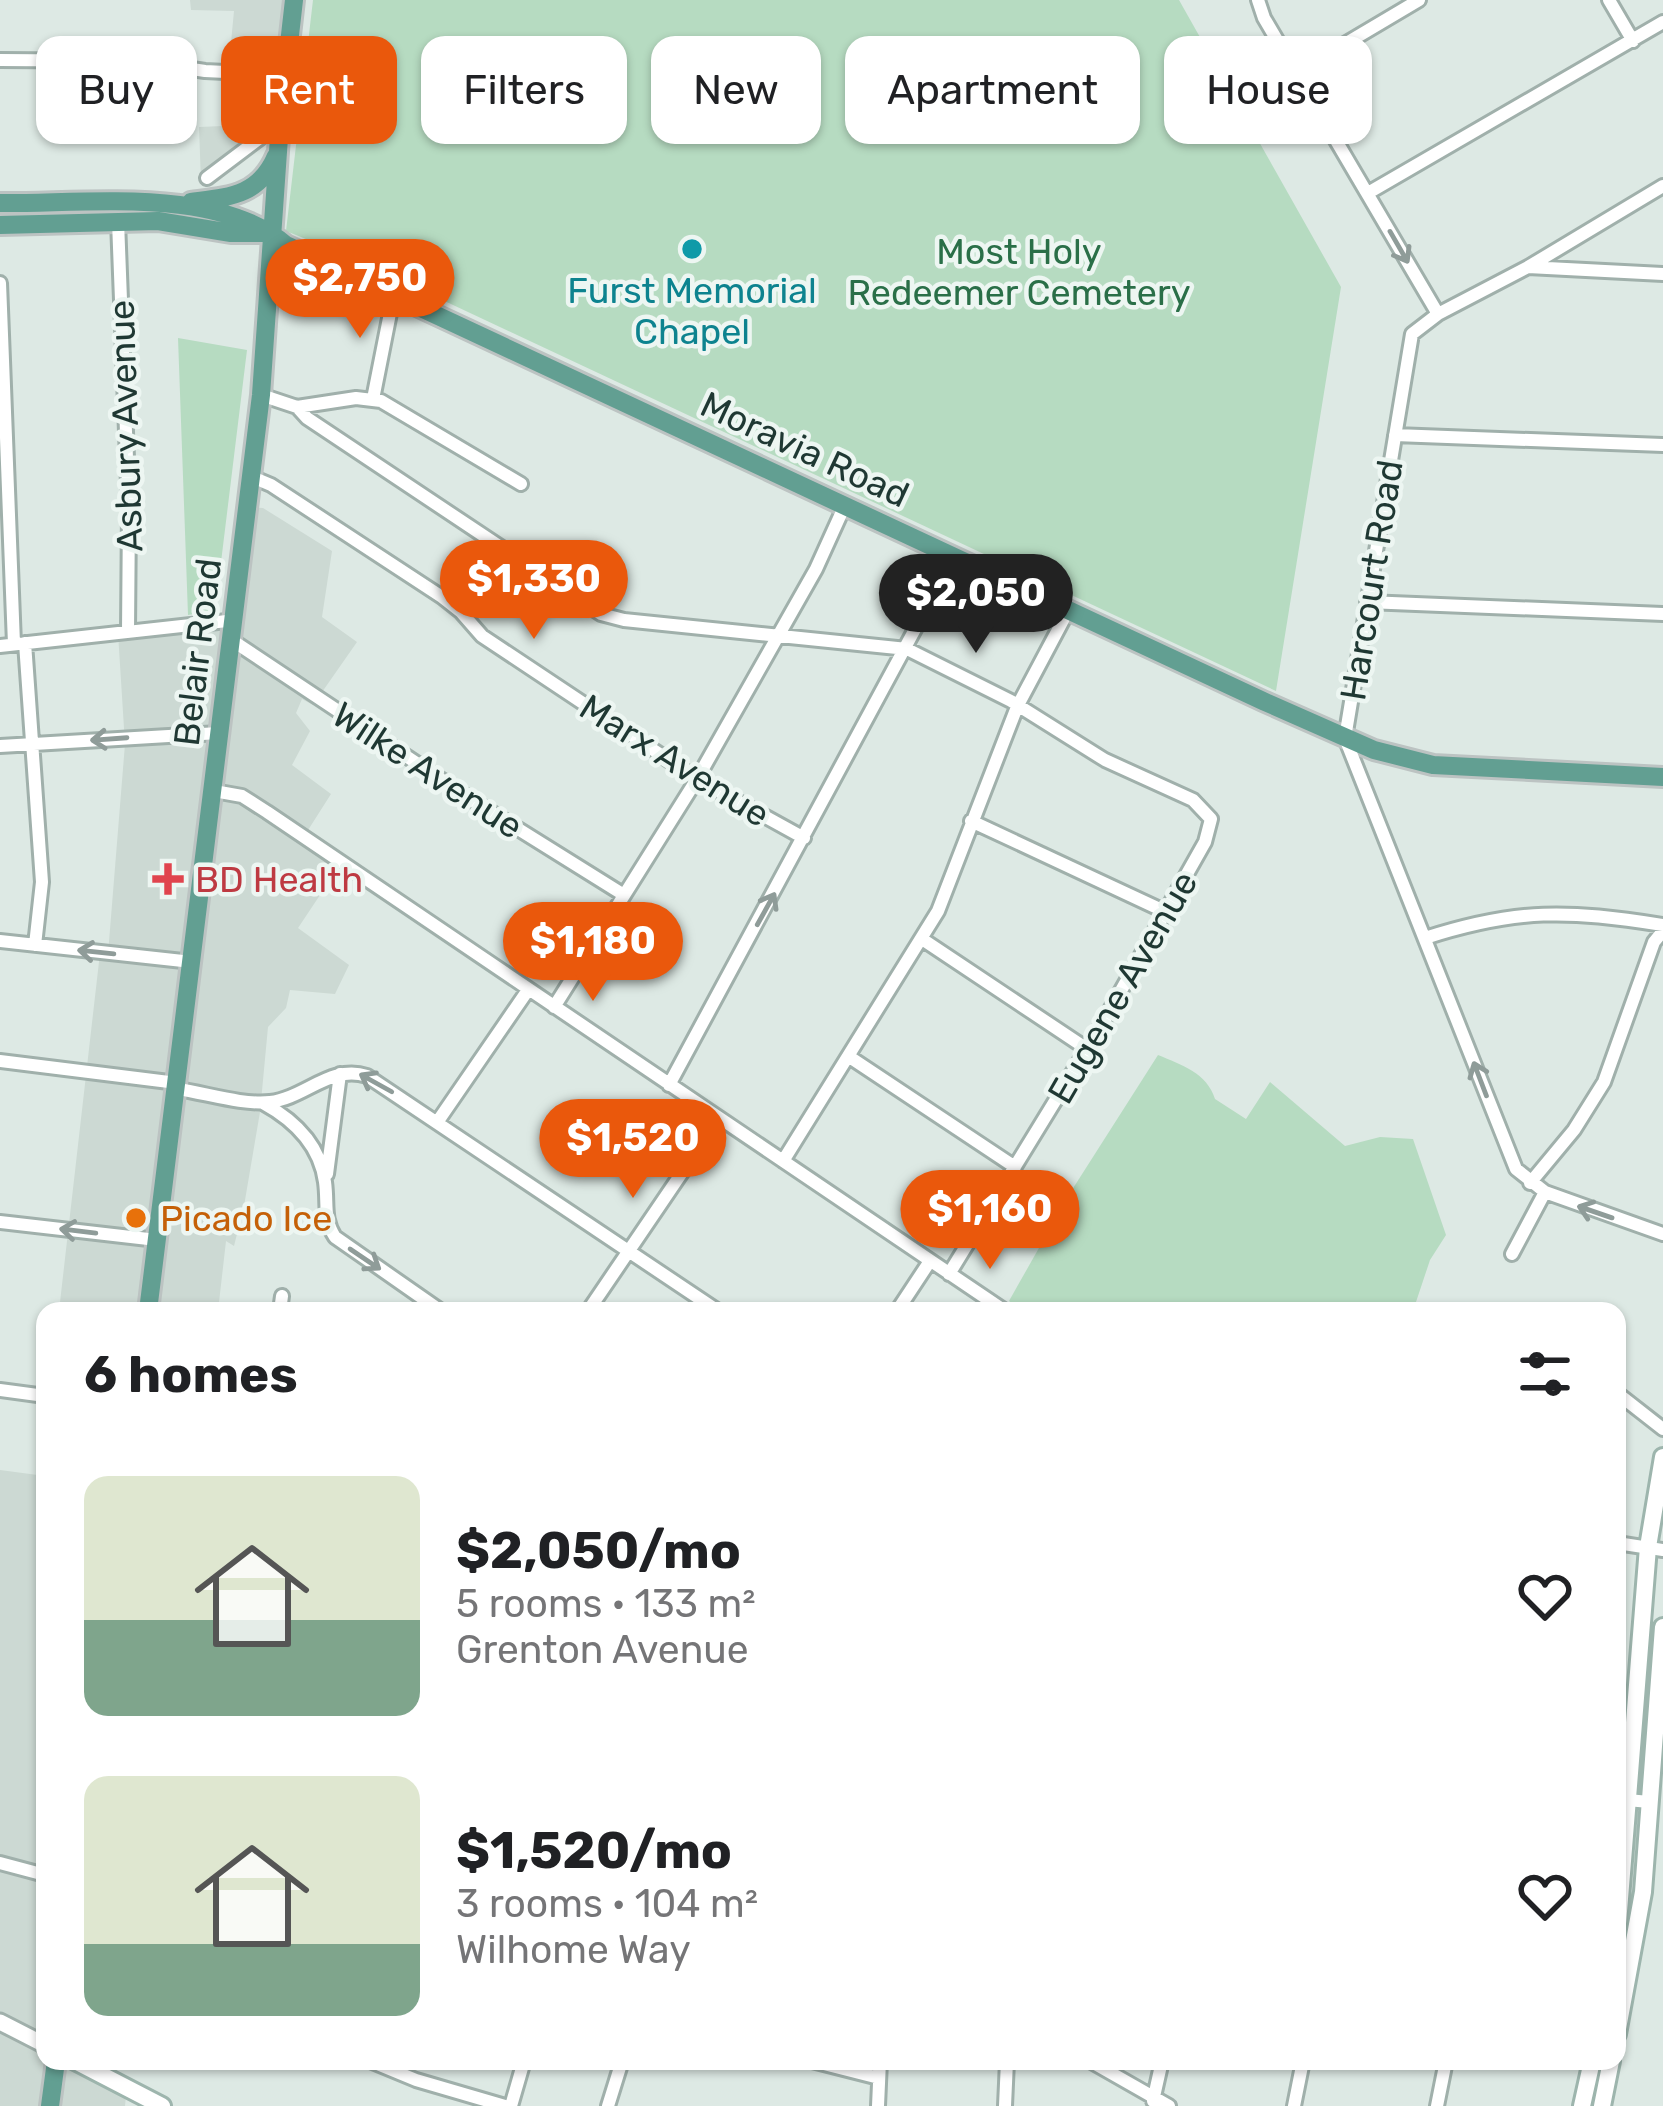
<!DOCTYPE html>
<html lang="en">
<head>
<meta charset="utf-8">
<style>
	:root { --surface:#fff; --page:#f6f6f6; --text:#202124; --muted:#757577; --accent:#ea580c }
	body { margin:0; font-family:Rubik,sans-serif; background:var(--page); color:var(--text); height:100vh; display:flex; flex-direction:column; font-size:45px; white-space:nowrap }
	* { box-sizing:border-box; margin:0 }
	p { font-size:39px; color:var(--muted) }
	.icon { flex:none; width:66px; height:66px; fill:none; stroke:currentColor; stroke-width:2; stroke-linecap:round; stroke-linejoin:round }
	.map { position:relative; flex:1; overflow:hidden }
	.drawer { position:absolute; left:36px; top:1302px; width:1590px; height:768px; display:flex; flex-direction:column; background:var(--surface); border-radius:24px; box-shadow:0 3px 9px #0004 }
	.drawer>* { flex:none }
	.banner { position:absolute; left:36px; top:36px; width:1593px; height:108px; display:flex; gap:24px }
	.price { position:absolute; translate:-50% -102px; padding:0 27px; border-radius:42px; background:var(--accent); color:#fff; font-size:39px; line-height:78px; filter:drop-shadow(0 3px 6px #0008) }
	.price::after { content:''; position:absolute; left:50%; top:72px; width:36px; height:27px; margin-left:-18px; background:inherit; clip-path:polygon(0 0,100% 0,50% 100%) }
	.price.on { background:#222; color:#fff }
	ul { padding:0; list-style:none }
	li { display:flex; align-items:center; gap:36px; height:300px; padding:0 48px }
	li span { display:grid; place-items:center; flex:none; width:336px; height:240px; border-radius:24px; color:#555 }
	li>.icon { margin-inline-start:auto }
	span .icon { width:144px; height:144px; fill:#fffc; stroke-width:1 }
	li b { font-size:51px }
	h2 { display:flex; justify-content:space-between; align-items:center; height:144px; padding:0 48px; font-size:51px }
	.tag { padding:0 42px; border-radius:24px; background:var(--surface); box-shadow:0 3px 9px #0004; font-size:42px; line-height:108px }
	.tag.on { background:var(--accent); color:#fff }
	.map>svg:first-child { display:block }
	.built { fill:#ccd9d3 }
	.green { fill:#b6dbc1 }
	.lines { fill:none; stroke-linecap:round; stroke-linejoin:round }
	.minor-casing { stroke:#a0b0ab; stroke-width:18 }
	.tertiary-casing { stroke:#a0b0ab; stroke-width:21 }
	.secondary-casing { stroke:#9db5ad; stroke-width:22 }
	.primary-casing { stroke:#bcc3c2; stroke-width:24 }
	.minor { stroke:#fff; stroke-width:12 }
	.tertiary { stroke:#fff; stroke-width:15 }
	.secondary { stroke:#fff; stroke-width:16 }
	.primary { stroke:#629f92; stroke-width:18 }
	.oneway { stroke:#8f9c99 }
	.culture-dot { fill:#0f9aa8; stroke:#edf6f2; stroke-width:4.5 }
	.health-dot { fill:#e0444e; stroke:#edf6f2; stroke-width:4.5 }
	.food-dot { fill:#e8710a; stroke:#edf6f2; stroke-width:4.5 }
	.labels { text-anchor:middle; stroke-width:9; stroke-linejoin:round; paint-order:stroke }
	.park-label { font-size:36px; fill:#2a6f48; stroke:#edf6f2 }
	.culture-label { font-size:36px; fill:#0d838f; stroke:#edf6f2 }
	.street-label { font-size:36px; fill:#1f3833; stroke:#edf6f2 }
	.health-label { font-size:36px; fill:#be3a42; stroke:#edf6f2; text-anchor:start }
	.food-label { font-size:36px; fill:#c56008; stroke:#edf6f2; text-anchor:start }
</style>
</head>
<body>
<div class="map">
<svg width="1663" height="2106" viewBox="0 0 1663 2106">
	<rect width="100%" height="100%" fill="#dde9e4"/>
	<path class="built" d="M190,0H294L280,123L201,182L199,127L223,126L234,11L191,10Z
		M248,507L263,508L332,551L322,617L357,642L313,705L302,699L296,713L310,731L292,765L331,794L303,838L340,865L298,928L349,965L335,994L290,990L286,1008L268,1027L260,1112L244,1206L234,1246L226,1241L218,1311H59L100,953L108,954L125,744L118,633L236,620Z
		M0,1470L45,1476V2061H75L127,2086L125,2106H0Z"/>
	<path class="green" d="M313,0H1179L1341,287L1276,691L353,258L286,231Z
		M178,338L247,350L216,603L213,611L188,615Z
		M1158,1055C1182,1065 1207,1073 1215,1099L1246,1119L1270,1082L1345,1146L1380,1137L1413,1139L1446,1235L1430,1260L1413,1311H1023L1009,1301L1070,1193Z"/>
	<g class="lines">
		<defs>
			<path id="minor" d="M1258,0L1264,18L1438,314
				M1609,0L1633,41
				M0,60L139,61L205,71L287,75
				M1296,73L1419,0
				M207,178L280,123
				M1663,186L1528,267L1438,314L1412,334L1345,738L1516,1169L1545,1192L1663,1234
				M1368,193L1663,22
				M118,221L129,511L128,631
				M1528,267L1663,274
				M0,283L14,644
				M261,395L297,407L356,398L381,401L521,484
				M373,399L394,293
				M297,407L307,418L601,614L624,620L907,649L1011,701L1105,760L1193,800L1211,819L1205,842L1101,1026L949,1274
				M1395,435L1663,445
				M252,477L271,485L442,597L461,612L482,636L697,779L804,838
				M1367,602L1663,614
				M233,641L475,802L624,895
				M25,643L42,882L35,945
				M0,646L236,620
				M0,746L219,733
				M214,791L242,796L267,812L1005,1311
				M971,821L1166,912
				M1425,938C1518,908 1568,910 1663,925
				M922,939L1087,1049
				M0,941L192,962
				M554,1007L697,779L816,569L845,505
				M848,1056L1015,1167
				M0,1061L177,1083
				M669,1085L955,555
				M177,1089C206,1093 241,1105 270,1102C305,1098 331,1064 367,1076L718,1311
				M263,1103C294,1120 320,1145 325,1182C328,1203 323,1219 335,1237L441,1311
				M438,1121L528,990
				M783,1161L938,911L1017,707L1069,609
				M327,1174L340,1074
				M1530,1183L1574,1130L1604,1082L1654,942L1663,931
				M0,1222L157,1240
				M1512,1254L1545,1192
				M280,1311L282,1296
				M588,1311L719,1118
				M897,1311L930,1261
				M0,1390L45,1396
				M1617,1393L1663,1429
				M1617,1543L1663,1550
				M1617,1799L1649,1802
				M0,1863L45,1875
				M370,2061L416,2080L505,2106
				M812,2061L879,2078
				M1090,2061L1169,2106
				M1153,2101L1162,2061
				M511,2106L524,2061
				M608,2106L622,2061
				M878,2106L880,2061
				M1005,2106L1007,2061
				M1294,2106L1303,2061
				M1437,2106L1446,2061"/>
			<path id="tertiary" d="M0,2022L45,2045"/>
			<path id="secondary" d="M1617,1936L1648,1547L1663,1457
				M1617,2034L1643,1892L1663,1627
				M75,2061L162,2106
				M1582,2106L1592,2061
				M1602,2106L1611,2061"/>
			<path id="primary" d="M191,202C229,197 259,196 276,156
				M0,203C86,204 218,186 286,245L1263,701L1374,750L1433,765L1663,777
				M0,225L158,221L231,233H268
				M148,1311L261,395L280,123L294,0
				M50,2106L56,2061"/>
		</defs>
		<use href="#minor" class="minor-casing"/>
		<use href="#tertiary" class="tertiary-casing"/>
		<use href="#secondary" class="secondary-casing"/>
		<use href="#primary" class="primary-casing"/>
		<use href="#minor" class="minor"/>
		<use href="#tertiary" class="tertiary"/>
		<use href="#secondary" class="secondary"/>
		<use href="#primary" class="primary"/>
	</g>
	<defs><path id="oneway-shaft" d="M-6 0H5M1.5-3L5.5 0L1.5 3" fill="none" stroke-width="1.6" stroke-linecap="round" stroke-linejoin="round" transform="scale(3)"/></defs>
	<g class="oneway">
		<use href="#oneway-shaft" transform="translate(1399 247) rotate(60)"/>
		<use href="#oneway-shaft" transform="translate(109 739) rotate(176)"/>
		<use href="#oneway-shaft" transform="translate(766 909) rotate(-61)"/>
		<use href="#oneway-shaft" transform="translate(96 952) rotate(-174)"/>
		<use href="#oneway-shaft" transform="translate(1480 1079) rotate(-111)"/>
		<use href="#oneway-shaft" transform="translate(376 1083) rotate(-151)"/>
		<use href="#oneway-shaft" transform="translate(1595 1212) rotate(-161)"/>
		<use href="#oneway-shaft" transform="translate(78 1231) rotate(-173)"/>
		<use href="#oneway-shaft" transform="translate(365 1259) rotate(34)"/>
	</g>
	<circle class="culture-dot" cx="692" cy="249" r="12"/>
	<path class="health-dot" d="M162 861h12v12h12v12h-12v12h-12v-12h-12v-12h12z"/>
	<circle class="food-dot" cx="136" cy="1218" r="12"/>
	<g class="labels">
		<g class="park-label">
			<text x="1019" y="264">Most Holy<tspan x="1019" dy="41">Redeemer Cemetery</tspan></text>
		</g>
		<g class="culture-label">
			<text x="692" y="303">Furst Memorial<tspan x="692" dy="41">Chapel</tspan></text>
		</g>
		<g class="street-label">
			<text transform="translate(125 426) rotate(-92)" y="13">Asbury Avenue</text>
			<text transform="translate(805 449) rotate(25)" y="13">Moravia Road</text>
			<text transform="translate(1371 580) rotate(-81)" y="13">Harcourt Road</text>
			<text transform="translate(197 652) rotate(-83)" y="13">Belair Road</text>
			<text transform="translate(675 760) rotate(32)" y="13">Marx Avenue</text>
			<text transform="translate(428 770) rotate(33)" y="13">Wilke Avenue</text>
			<text transform="translate(1122 987) rotate(-60)" y="13">Eugene Avenue</text>
		</g>
		<g class="health-label">
			<text x="195" y="892">BD Health</text>
		</g>
		<g class="food-label">
			<text x="160" y="1231">Picado Ice</text>
		</g>
	</g>
</svg>
<b class="price" style="left:360px;top:341px">$2,750</b>
<b class="price" style="left:534px;top:642px">$1,330</b>
<b class="price on" style="left:976px;top:656px">$2,050</b>
<b class="price" style="left:593px;top:1004px">$1,180</b>
<b class="price" style="left:633px;top:1201px">$1,520</b>
<b class="price" style="left:990px;top:1272px">$1,160</b>
<div class="banner">
<a class="tag">Buy</a>
<a class="tag on">Rent</a>
<a class="tag">Filters</a>
<a class="tag">New</a>
<a class="tag">Apartment</a>
<a class="tag">House</a>
</div>
<section class="drawer">
<h2>6 homes<svg class="icon" aria-label="filters" viewBox="0 0 24 24"><path d="M4 7h16M4 17h16"/><circle cx="9" cy="7" r="2"/><circle cx="15" cy="17" r="2"/></svg></h2>
<ul>
<li><span style="background:linear-gradient(#dfe7d0 60%,#7fa58c 0)"><svg class="icon" aria-label="home" viewBox="0 0 24 24"><path d="M3 11l9-7 9 7M6 9v11h12V9"/></svg></span><div><b>$2,050/mo</b><p>5 rooms · 133 m²</p><p>Grenton Avenue</p></div><svg class="icon" aria-label="heart" viewBox="0 0 24 24"><path d="M12 20l-8-8c-3-5 5-10 8-4 3-6 11-1 8 4z"/></svg></li>
<li><span style="background:linear-gradient(#dfe7d0 70%,#7fa58c 0)"><svg class="icon" aria-label="home" viewBox="0 0 24 24"><path d="M3 11l9-7 9 7M6 9v11h12V9"/></svg></span><div><b>$1,520/mo</b><p>3 rooms · 104 m²</p><p>Wilhome Way</p></div><svg class="icon" aria-label="heart" viewBox="0 0 24 24"><path d="M12 20l-8-8c-3-5 5-10 8-4 3-6 11-1 8 4z"/></svg></li>
</ul>
</section>
</div>
</body>
</html>
